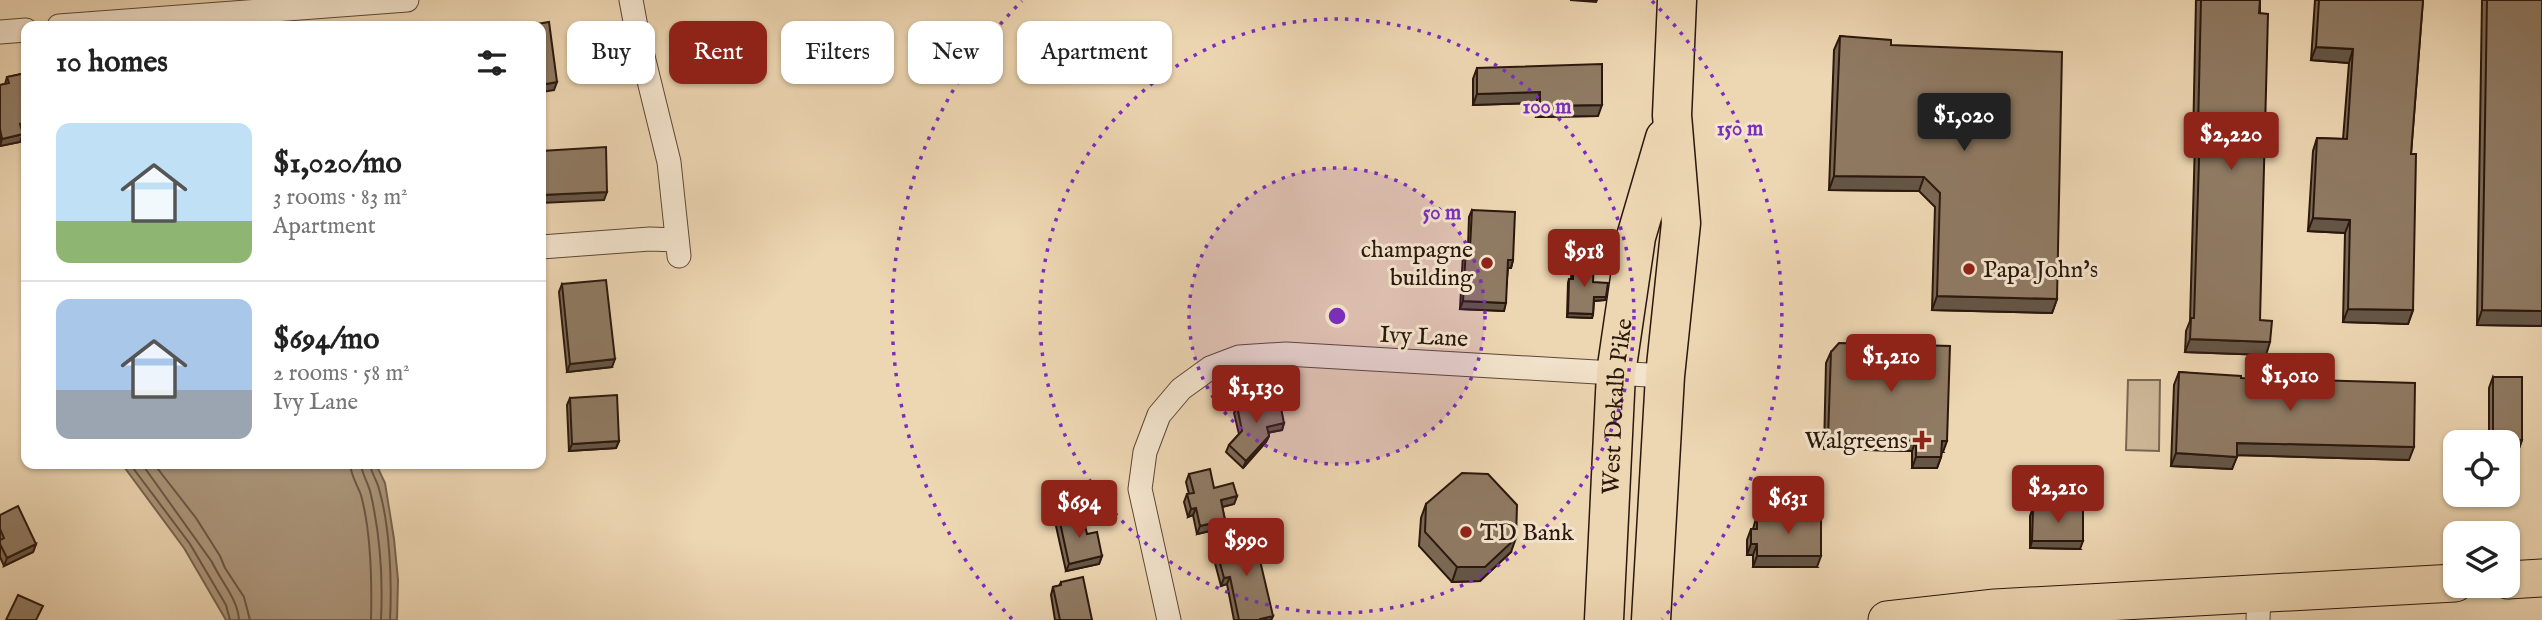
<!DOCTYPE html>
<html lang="en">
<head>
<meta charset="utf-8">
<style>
	:root { --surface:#fff; --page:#f2f2f2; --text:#222; --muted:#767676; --line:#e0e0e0; --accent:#8f2418 }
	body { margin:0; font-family:"IM FELL English",serif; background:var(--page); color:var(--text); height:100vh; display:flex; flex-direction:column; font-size:26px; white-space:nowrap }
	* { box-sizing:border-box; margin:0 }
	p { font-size:23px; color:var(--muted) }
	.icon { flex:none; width:38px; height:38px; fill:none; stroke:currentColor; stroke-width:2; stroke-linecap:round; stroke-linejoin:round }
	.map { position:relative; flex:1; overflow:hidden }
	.side { position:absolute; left:21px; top:21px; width:525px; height:448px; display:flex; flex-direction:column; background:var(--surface); border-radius:14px; box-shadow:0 2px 5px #0004 }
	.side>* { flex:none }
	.guide { position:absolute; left:567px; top:21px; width:665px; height:63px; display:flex; gap:14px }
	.tools { position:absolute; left:2443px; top:430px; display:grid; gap:14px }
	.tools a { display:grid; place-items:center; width:77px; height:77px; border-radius:14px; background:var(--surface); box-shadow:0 2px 5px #0004; font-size:35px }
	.price { position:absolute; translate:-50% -60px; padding:0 16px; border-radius:7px; background:var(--accent); color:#fff; font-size:23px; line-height:46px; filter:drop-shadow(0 2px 4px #0008) }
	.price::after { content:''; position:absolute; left:50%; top:42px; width:21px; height:16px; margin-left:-10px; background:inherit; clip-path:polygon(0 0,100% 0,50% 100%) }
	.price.selected { background:#222; color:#fff }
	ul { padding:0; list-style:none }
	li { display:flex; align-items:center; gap:21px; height:175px; padding:0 35px }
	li+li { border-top:2px solid var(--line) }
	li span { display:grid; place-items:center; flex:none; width:196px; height:140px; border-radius:14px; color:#555 }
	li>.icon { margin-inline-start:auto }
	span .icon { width:84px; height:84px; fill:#fffc; stroke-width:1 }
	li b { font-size:30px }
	h2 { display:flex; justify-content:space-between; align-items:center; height:84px; padding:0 35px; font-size:30px }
	.tag { padding:0 24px; border-radius:14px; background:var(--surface); box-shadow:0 2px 5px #0004; font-size:24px; line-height:63px }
	.tag.selected { background:var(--accent); color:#fff }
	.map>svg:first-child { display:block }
	.green { fill:#ccb696; stroke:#7b6652; stroke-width:2 }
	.water { fill:#ab957a; stroke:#77634e; stroke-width:2 }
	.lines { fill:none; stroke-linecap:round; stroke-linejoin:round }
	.shore { stroke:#6a5644; stroke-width:2 }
	.street-casing { stroke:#5b4736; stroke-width:25 }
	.primary-casing { stroke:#2a170d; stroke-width:39 }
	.highway-casing { stroke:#2a170d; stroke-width:41 }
	.street { stroke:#f3e4cd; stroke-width:23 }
	.primary { stroke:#edd6b2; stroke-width:37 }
	.highway { stroke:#edd6b2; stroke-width:38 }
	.wall { fill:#7b6955; stroke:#2a170d; stroke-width:2 }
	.shaded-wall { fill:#645545; stroke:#2a170d; stroke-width:2 }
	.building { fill:#8f7a63; stroke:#2a170d; stroke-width:2 }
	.ring { fill:none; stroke:#7b2cbf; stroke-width:3.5; stroke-dasharray:3.5 7 }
	.poi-dot { fill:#8f2418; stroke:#f3e4cd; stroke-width:2.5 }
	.labels { text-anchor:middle; stroke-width:6; stroke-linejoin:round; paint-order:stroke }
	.poi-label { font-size:24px; fill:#2a170d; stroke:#f3e4cd; text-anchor:end }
	.street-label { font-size:24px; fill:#2a170d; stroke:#f3e4cd }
	.centre { fill:#7b2cbf; stroke:#f3e4cd; stroke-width:3.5 }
	.ring-label { font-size:21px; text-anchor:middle; font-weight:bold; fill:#7b2cbf; stroke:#f3e4cd; stroke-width:6; stroke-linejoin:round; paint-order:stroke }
</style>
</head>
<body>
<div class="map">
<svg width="2542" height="620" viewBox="0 0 2542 620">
	<rect width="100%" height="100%" fill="#edd6b2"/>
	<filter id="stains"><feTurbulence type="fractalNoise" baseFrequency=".00286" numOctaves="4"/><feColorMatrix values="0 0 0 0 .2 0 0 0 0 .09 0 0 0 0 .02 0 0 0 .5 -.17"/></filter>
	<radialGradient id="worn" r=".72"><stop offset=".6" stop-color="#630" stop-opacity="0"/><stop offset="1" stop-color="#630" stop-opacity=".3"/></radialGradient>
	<path class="green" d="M2128,380H2160L2159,451L2126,450Z"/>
	<path class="water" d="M122,464H376L385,483L394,539L398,580L397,620H226L184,548Z"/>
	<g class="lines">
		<path class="shore" d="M130,464L190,544L226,605L230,620
			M142,464L212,562C220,580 238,599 239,620
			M154,464L196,518L220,556L225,568L244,597L250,620
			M350,464C351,476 357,484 361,495C371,532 372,581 371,620
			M361,464C362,475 369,484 371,495C380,535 383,579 381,620
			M370,464C371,473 377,480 379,489C390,526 392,582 390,620"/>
		<defs>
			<path id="street" d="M631,0L637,32L669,162L679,256
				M59,26L407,0
				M0,32L26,30
				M541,247L650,239L676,240
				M1169,620L1140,489L1145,452L1159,415L1181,389L1210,368L1239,357L1286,354L1665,376
				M2258,620L2259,593"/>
			<path id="primary" d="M2508,580L2542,578
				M1887,620L1995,608L2455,583"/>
			<g id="highway">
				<path id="s1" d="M1604,620L1616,373L1636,237L1665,138"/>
				<path d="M1651,620L1665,376L1681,223L1672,115L1677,0"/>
			</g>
		</defs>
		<use href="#street" class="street-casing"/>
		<use href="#primary" class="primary-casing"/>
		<use href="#highway" class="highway-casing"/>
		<use href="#street" class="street"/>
		<use href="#primary" class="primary"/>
		<use href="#highway" class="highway"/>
	</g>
	<path class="wall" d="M2196,0H2260V320L2266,355L2185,352L2186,331L2190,321L2195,141H2193Z
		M2315,0H2423L2411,154L2413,310L2408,324L2343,322L2345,233L2308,231L2313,151L2317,138L2343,139L2349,63L2311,60Z
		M2482,0H2542L2541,326L2477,325Z
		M1840,36L1891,45L2057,299L2052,313L1932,310L1935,207L1919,191L1829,190L1834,50Z
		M1477,68L1598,116L1536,117V103L1473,105V79Z
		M26,73V129L22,130L20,142L0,146V85L5,84L7,77Z
		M1472,210L1513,260L1511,268H1508L1504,311L1460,309L1463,254L1466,247H1468L1469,217Z
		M1573,261L1593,282L1605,300L1594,301L1593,314L1592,318L1567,317L1568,283L1569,279H1571L1572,265Z
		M562,284L612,367L567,372L559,292Z
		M1831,352L1943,452H1942L1941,457L1937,468H1912V451L1824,449L1826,363Z
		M2179,372L2241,378L2409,460L2237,455L2232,469L2171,466L2174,385Z
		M2493,377L2522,440L2518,451H2508V443H2489V388Z
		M570,398L619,441L616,448L569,451L567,405Z
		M1237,406L1284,423L1282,430L1268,433L1269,436L1266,442L1243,468L1226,452L1229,445L1239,434L1234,413Z
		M1189,474L1214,488L1237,496L1234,504L1222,507L1225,520L1223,528L1197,534L1193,515L1188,517L1184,502L1187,494H1189L1186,482Z
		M1426,504L1511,552L1480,581L1452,582L1419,546L1421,518Z
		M2033,508L2080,549L2030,548V516Z
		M0,515L36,544L33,552L4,566L0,557Z
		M1757,515L1817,567H1753V555H1747V540L1751,529H1753Z
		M1059,518L1087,534L1102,556L1099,564L1066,571L1056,526Z
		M1222,543L1273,616L1271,620H1234L1227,584L1221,586L1215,563L1218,556L1220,555L1219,551Z
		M1061,582L1092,620H1055L1051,595L1053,587L1059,586Z"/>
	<path class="shaded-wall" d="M1570,0H1597L1596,2Z
		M2316,47L2353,49L2349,63L2311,60Z
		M557,82L554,90L541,92V85Z
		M1540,92L1536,103L1473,105L1477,94Z
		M1602,105L1598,116L1536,117L1540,106Z
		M26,122V129L18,131L20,124Z
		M2198,128H2200L2195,141H2193Z
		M23,134L20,142L0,146L2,139Z
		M1834,176L1924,177L1919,191L1829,190Z
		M607,192L604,200L541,203V195Z
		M2313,218L2350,220L2345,233L2308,231Z
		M1508,260H1513L1511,268H1505Z
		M1937,296L2057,299L2052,313L1932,310Z
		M1594,297H1606L1605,300L1592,301Z
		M1463,301L1506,303L1504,311L1460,309Z
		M2348,309L2413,310L2408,324L2343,322Z
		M2482,310L2542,311V324L2541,326L2477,325Z
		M1568,313L1593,314L1592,318L1567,317Z
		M2190,339L2270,342L2266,355L2185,352Z
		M615,359L612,367L567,372L570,364Z
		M1284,423L1282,430L1265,433L1267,427Z
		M1269,436L1266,442L1243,468L1246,461Z
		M1828,438L1916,440L1912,451L1824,449Z
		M2493,439L2522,440L2518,451H2508V443H2491Z
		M619,441L616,448L569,451L572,444Z
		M1942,441H1947L1943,452H1938Z
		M2237,443L2414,447L2409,460L2233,455Z
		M2176,453L2237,457L2232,469L2171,466Z
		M1916,457H1941L1937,468H1912Z
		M1237,496L1234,504L1218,508L1221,500Z
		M1196,508L1193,515L1188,517L1191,509Z
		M1225,520L1223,528L1197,534L1200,526Z
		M1516,538L1511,552L1480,581L1452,582L1457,567Z
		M2032,541H2083L2080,549L2030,548Z
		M36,544L33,552L4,566L7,558Z
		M1751,544H1757L1753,555H1747Z
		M1102,556L1099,564L1066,571L1069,564Z
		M1757,556H1821L1817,567H1753Z
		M1230,577L1227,584L1221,586L1224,578Z
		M1273,616L1271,620H1259L1260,619Z"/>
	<path class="building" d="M2201,0H2260L2259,13L2268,14L2260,320L2272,321L2270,342L2190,339L2191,318H2194L2200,128H2198Z
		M2319,0H2423L2411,154H2416L2413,310L2348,309L2350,220L2313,218L2317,138L2347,139L2353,49L2316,47Z
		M2487,0H2542V311L2482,310Z
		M549,22L557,82L541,85V26H525Z
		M1840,36L1891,40V45L2062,52L2057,299L1937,296L1940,193L1924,177L1834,176Z
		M1602,64V105L1540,106V92L1477,94V68Z
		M26,73V122L20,124L23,134L2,139L0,129V85L9,83L7,77Z
		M606,147L607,192L541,195V151Z
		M1472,210L1515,212L1513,260H1508L1506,303L1463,301L1466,247H1470Z
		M1573,261H1594L1593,282L1608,283L1606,297H1594L1593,314L1568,313L1569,279H1573Z
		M606,280L615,359L570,364L562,284Z
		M1839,343L1950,346L1947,441H1942L1941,457H1916V440L1828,438L1831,352Z
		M2179,372L2241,376V378L2415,383L2414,447L2237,443V457L2176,453Z
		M2493,377H2522V440L2493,439Z
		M617,395L619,441L572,444L570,398Z
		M1279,398L1284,423L1267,427L1269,436L1246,461L1229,445L1242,431L1237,406Z
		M1210,469L1214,488L1233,483L1237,496L1221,500L1225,520L1200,526L1196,508L1191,509L1187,494L1194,493L1189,474Z
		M1462,473L1488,474L1517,505L1516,538L1485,567H1457L1425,532L1426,504Z
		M18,506L36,544L7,558L0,544V540L4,538L0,529V515Z
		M2033,508L2083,509V541H2032Z
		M1082,513L1087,534L1097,532L1102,556L1069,564L1059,518Z
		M1757,515L1821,516V556H1757V544H1751V529H1757Z
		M1254,535L1273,616L1260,619V620H1239L1230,577L1224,578L1218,556L1224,554L1222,543Z
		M1083,577L1092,620H1060L1053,587L1061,585V582Z
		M18,595L43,606L36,620H6Z"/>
	<circle cx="1337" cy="316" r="148" fill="#7b2cbf" fill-opacity=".12"/>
	<g class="ring">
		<circle cx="1337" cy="316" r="148"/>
		<circle cx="1337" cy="316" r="297"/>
		<path d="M1012 619A445 445 0 0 1 1022 1M1652 1A445 445 0 0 1 1662 619"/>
	</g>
	<g class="poi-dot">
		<circle cx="1487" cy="263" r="7"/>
		<circle cx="1969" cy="269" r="7"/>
		<path d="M1918.5 429.5h7v7h7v7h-7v7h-7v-7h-7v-7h7z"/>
		<circle cx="1466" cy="532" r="7"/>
	</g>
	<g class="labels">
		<g class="poi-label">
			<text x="1473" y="257">champagne<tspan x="1473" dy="28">building</tspan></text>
			<text x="1983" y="277" text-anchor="start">Papa John's</text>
			<text x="1908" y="448">Walgreens</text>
			<text x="1480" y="540" text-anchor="start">TD Bank</text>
		</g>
		<g class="street-label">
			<text transform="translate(1424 336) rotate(3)" y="8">Ivy Lane</text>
			<text dy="8" stroke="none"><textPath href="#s1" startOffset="214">West Dekalb Pike</textPath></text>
		</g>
	</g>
	<circle cx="1337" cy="316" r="10" class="centre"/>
	<g class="ring-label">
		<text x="1547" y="113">100 m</text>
		<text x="1740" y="135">150 m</text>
		<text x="1442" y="219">50 m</text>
	</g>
	<rect width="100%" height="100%" filter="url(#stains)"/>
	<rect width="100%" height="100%" fill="url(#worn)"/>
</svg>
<div class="tools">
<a><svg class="icon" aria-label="locate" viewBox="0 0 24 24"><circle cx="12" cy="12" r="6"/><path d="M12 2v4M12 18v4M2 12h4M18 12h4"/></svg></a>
<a><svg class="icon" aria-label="layers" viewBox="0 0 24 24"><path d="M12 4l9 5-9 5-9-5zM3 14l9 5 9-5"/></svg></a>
</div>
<b class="price selected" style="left:1964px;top:153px">$1,020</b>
<b class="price" style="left:2231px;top:172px">$2,220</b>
<b class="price" style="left:1584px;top:289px">$918</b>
<b class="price" style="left:1891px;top:394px">$1,210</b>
<b class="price" style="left:2290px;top:413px">$1,010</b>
<b class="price" style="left:1256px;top:425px">$1,130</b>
<b class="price" style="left:2058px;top:525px">$2,210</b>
<b class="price" style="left:1788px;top:536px">$631</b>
<b class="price" style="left:1079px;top:540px">$694</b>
<b class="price" style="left:1246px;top:578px">$990</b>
<div class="guide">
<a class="tag">Buy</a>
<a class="tag selected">Rent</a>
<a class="tag">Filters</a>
<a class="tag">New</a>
<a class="tag">Apartment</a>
</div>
<section class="side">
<h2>10 homes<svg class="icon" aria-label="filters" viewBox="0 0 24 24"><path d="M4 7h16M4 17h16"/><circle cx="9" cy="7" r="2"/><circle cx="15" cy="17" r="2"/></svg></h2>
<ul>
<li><span style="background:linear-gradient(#bfe0f5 70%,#8fb573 0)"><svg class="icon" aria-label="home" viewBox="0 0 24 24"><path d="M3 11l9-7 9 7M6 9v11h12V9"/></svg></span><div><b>$1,020/mo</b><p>3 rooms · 83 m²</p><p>Apartment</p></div></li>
<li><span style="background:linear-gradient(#a9c7e8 65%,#9aa5b1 0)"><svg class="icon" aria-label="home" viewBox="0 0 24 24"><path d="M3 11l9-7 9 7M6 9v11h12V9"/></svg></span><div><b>$694/mo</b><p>2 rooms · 58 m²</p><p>Ivy Lane</p></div></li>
</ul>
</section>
</div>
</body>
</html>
